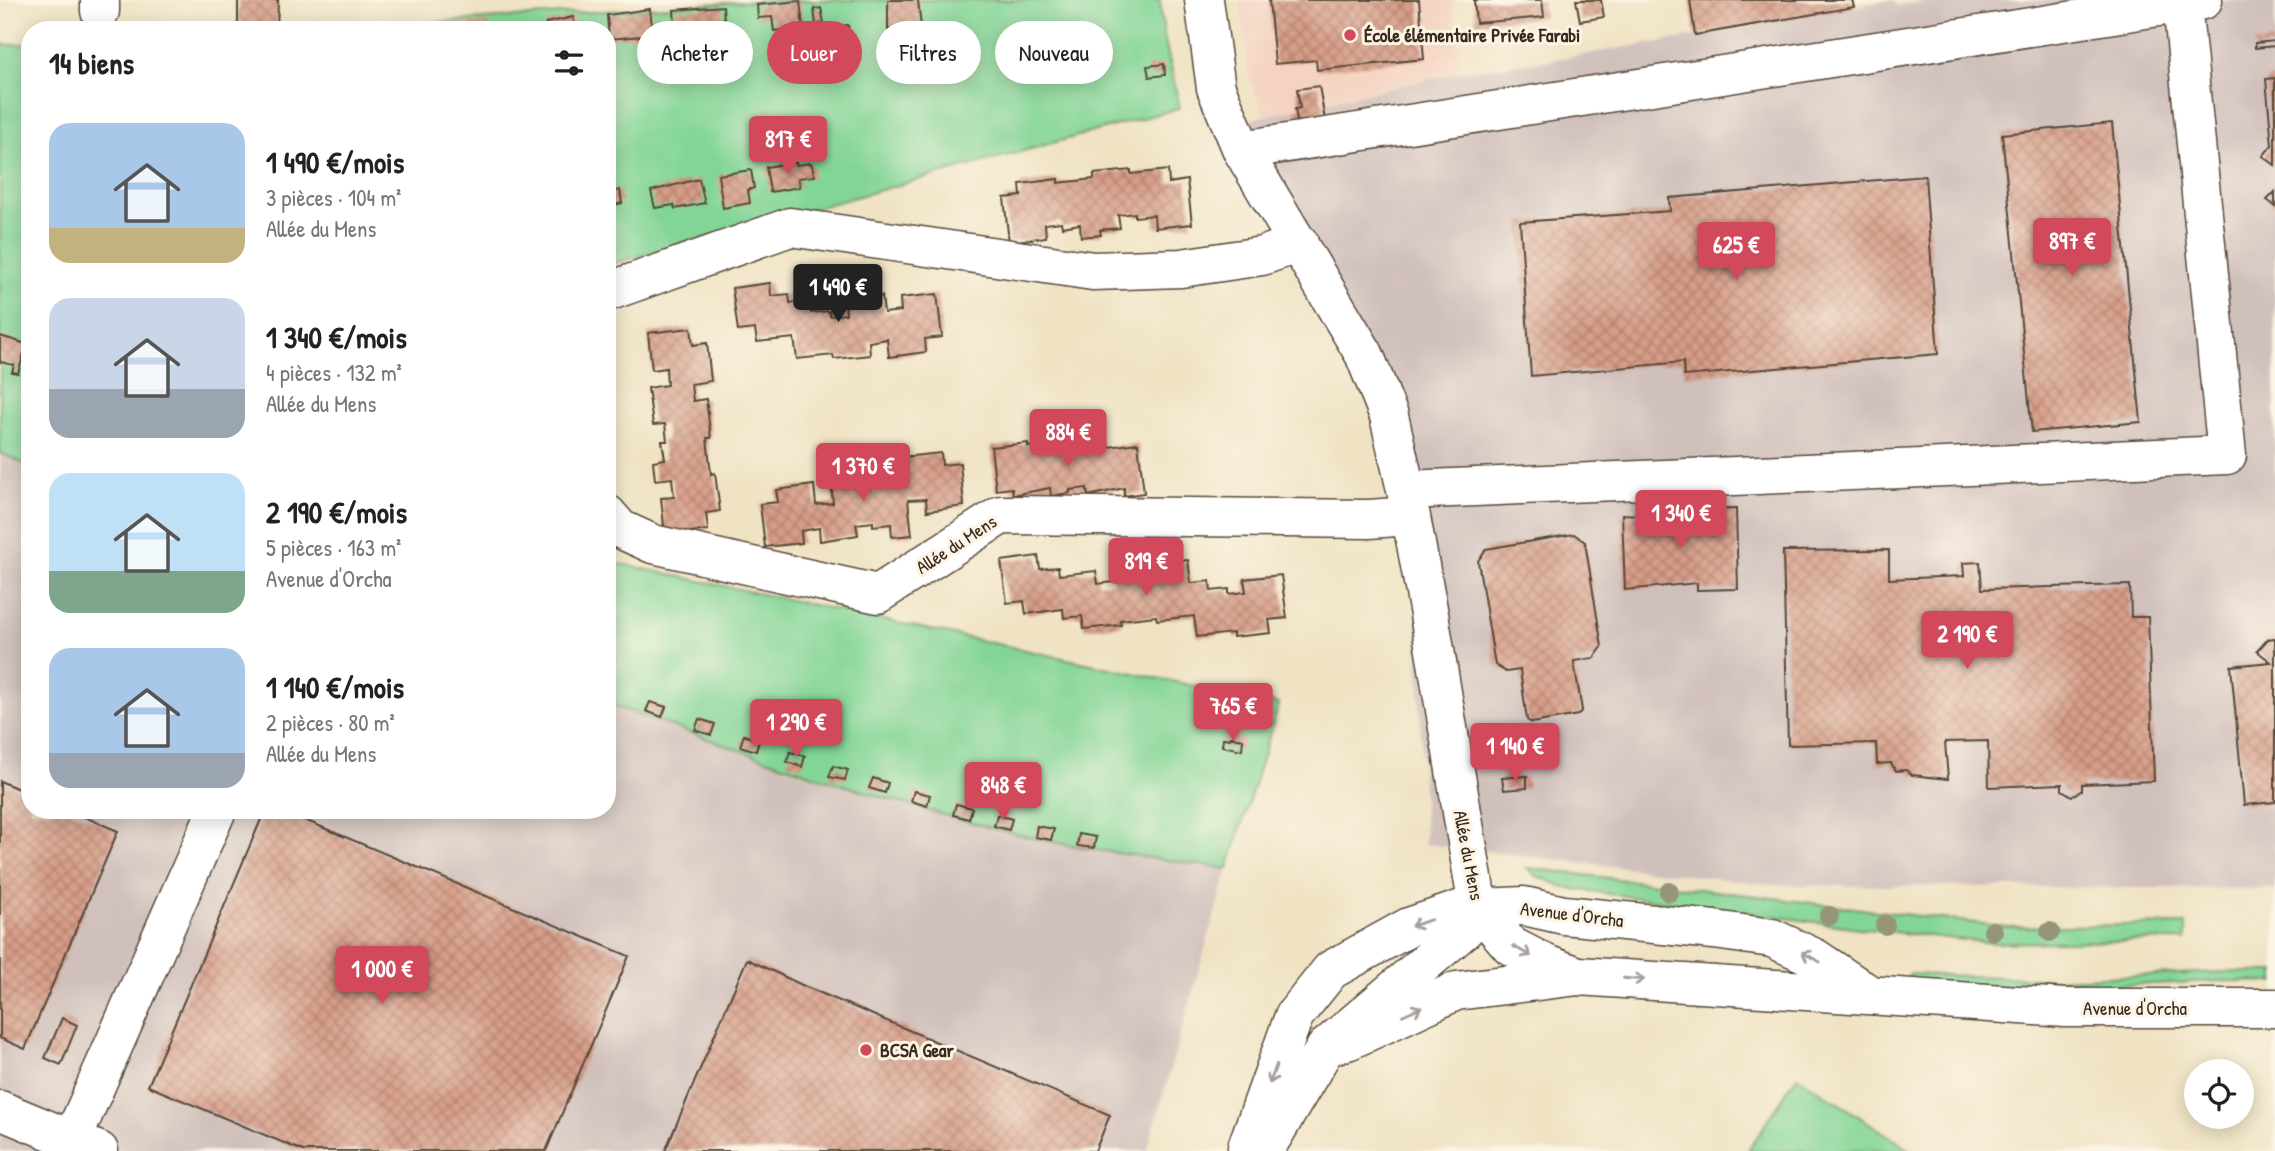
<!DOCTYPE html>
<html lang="fr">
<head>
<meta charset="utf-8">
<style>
	:root { --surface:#fff; --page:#f6f6f6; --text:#222; --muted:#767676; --accent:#d1495b }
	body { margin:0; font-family:"Patrick Hand",sans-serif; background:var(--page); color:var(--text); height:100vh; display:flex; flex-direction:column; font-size:26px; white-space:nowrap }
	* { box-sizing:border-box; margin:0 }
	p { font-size:23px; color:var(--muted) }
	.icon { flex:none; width:38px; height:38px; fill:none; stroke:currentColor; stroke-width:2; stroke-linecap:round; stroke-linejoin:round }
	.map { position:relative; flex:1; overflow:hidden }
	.details { position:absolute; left:21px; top:21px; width:595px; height:798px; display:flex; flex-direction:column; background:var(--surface); border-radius:28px; box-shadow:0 4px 18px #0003 }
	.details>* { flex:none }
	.top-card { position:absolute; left:637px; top:21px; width:665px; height:63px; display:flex; gap:14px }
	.controls { position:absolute; left:2184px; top:1059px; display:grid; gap:14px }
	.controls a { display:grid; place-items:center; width:70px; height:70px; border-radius:50%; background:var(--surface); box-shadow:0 4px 18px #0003; font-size:35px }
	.price { position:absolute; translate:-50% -60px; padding:0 16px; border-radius:7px; background:var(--accent); color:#fff; font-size:23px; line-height:46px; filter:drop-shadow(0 2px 4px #0008) }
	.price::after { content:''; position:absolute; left:50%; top:42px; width:21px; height:16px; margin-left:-10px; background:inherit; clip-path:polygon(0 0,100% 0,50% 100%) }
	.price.active { background:#222; color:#fff }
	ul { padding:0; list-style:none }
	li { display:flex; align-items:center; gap:21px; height:175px; padding:0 28px }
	li span { display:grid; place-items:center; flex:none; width:196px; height:140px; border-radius:21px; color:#555 }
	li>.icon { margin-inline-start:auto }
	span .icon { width:84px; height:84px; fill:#fffc; stroke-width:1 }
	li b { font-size:30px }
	h2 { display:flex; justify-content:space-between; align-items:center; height:84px; padding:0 28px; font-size:30px }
	.chip { padding:0 24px; border-radius:32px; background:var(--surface); box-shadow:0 4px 18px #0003; font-size:24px; line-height:63px }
	.chip.active { background:var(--accent); color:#fff }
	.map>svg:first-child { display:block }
	.built { fill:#f4d3c1 }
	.industrial { fill:#d0c0bc }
	.green { fill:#83d597; stroke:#5f805a; stroke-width:2 }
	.building { fill:url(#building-cross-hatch) }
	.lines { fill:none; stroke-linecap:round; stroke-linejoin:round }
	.minor-casing { stroke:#564637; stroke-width:41 }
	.major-casing { stroke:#564637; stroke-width:41 }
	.minor { stroke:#fff; stroke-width:38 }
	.major { stroke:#fff; stroke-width:38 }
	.tree { fill:#969579 }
	.oneway { stroke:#a79f9a }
	.poi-dot { fill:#d1495b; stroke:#fcf5e5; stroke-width:2.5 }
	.labels { text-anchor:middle; stroke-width:6; stroke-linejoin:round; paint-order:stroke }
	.poi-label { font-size:19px; font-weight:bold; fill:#3b2a1e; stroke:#fcf5e5; text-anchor:start }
	.street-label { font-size:19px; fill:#3b2a1e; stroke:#fcf5e5 }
</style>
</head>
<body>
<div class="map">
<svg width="2275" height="1151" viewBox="0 0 2275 1151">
	<defs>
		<pattern id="building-cross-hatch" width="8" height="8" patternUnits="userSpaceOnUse" patternTransform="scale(1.75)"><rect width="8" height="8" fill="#d79d88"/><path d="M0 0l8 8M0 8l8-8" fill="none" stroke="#b0806f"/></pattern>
	</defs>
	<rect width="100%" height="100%" fill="#fcf5e5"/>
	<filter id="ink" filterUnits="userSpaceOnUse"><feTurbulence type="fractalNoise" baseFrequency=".0143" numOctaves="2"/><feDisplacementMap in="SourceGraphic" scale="14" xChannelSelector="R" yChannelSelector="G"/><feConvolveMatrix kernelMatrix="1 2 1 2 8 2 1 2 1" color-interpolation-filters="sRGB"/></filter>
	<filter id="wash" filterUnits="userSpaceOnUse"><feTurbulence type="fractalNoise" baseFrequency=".00686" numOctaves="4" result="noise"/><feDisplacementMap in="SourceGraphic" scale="28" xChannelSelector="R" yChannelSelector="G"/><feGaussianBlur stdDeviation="1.57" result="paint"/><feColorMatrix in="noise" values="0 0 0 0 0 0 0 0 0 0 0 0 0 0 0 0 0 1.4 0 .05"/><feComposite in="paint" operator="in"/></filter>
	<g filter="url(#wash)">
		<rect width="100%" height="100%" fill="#f0e3c4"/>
		<path class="built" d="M1240,0H1452L1460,71L1265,116L1250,81Z"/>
		<path class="industrial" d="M1889,0H1895L1896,6L1933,0H2275V889L1774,885L1425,844L1415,575L1392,434L1234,123L1460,72L1543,61L1713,33Z
			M0,453L30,466V810H607V703L803,774L1014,833L1102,851L1228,869L1147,1151H0Z"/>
		<path class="green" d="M771,0H1160L1164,36L1180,108L607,265V30H320Z
			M30,44V466L0,453V45Z
			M607,561L1279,704L1228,869C1156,858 1083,850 1012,833C874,799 741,751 607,703Z
			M1527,868L2008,927L2186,924V940L1991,943L1866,929L1567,888L1536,876Z
			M2223,972H2275V982L2223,981L2059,988L1908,983L1909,974L2060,979Z
			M1797,1076L1912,1151H1748Z"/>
		<g id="blocks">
			<path class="building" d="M238,0H278L277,30H238Z
				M888,0H918L921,27L888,30Z
				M1269,0H1419L1424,59L1317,70L1316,60L1275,64Z
				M1474,0H1542L1544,17L1476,23Z
				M1576,0H1601L1604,17L1580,21Z
				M1690,0H1852L1854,7L1695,35Z
				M800,1L803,27L774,31L772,17L758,18L757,5Z
				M723,6L724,21L675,27L674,10Z
				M821,8L824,23L816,25L814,9Z
				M650,9L653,35L609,39L607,15Z
				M573,17L576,30H547L546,23Z
				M490,22V30H454V24Z
				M848,25L853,52L839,54L835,27Z
				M434,26V30H409V27Z
				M2275,41V46L2255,48V43Z
				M1164,64L1165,75L1149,77L1147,66Z
				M2275,78V165L2263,156L2272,145L2266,79Z
				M1319,86L1325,120L1298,126L1295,109L1300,108L1297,89Z
				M2112,123L2141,422L2032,432L2002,134Z
				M796,162V165L811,163L815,176L798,178L800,187L770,192L766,167Z
				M751,170L754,188L748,190L750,203L723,208L718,175Z
				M1131,170V174L1168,170L1169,183L1187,180L1192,224L1155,228L1154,215L1135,217V213L1118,215L1120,228L1100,230L1101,235L1081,237L1080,224L1062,227L1061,222L1045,224L1046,237L1009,242L1004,198L1021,196L1020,184L1058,179V183L1094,179V174Z
				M1925,176L1938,354L1684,376L1683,362L1531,376L1520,222L1670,211L1669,198Z
				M699,179L705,203L675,209L674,205L655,208L651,191Z
				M620,190L622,203L607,207V193Z
				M2275,192V206L2267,200Z
				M770,283L771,296L789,294L790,303L809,300L811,313L829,311L830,316L846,314L845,301L882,296L884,313L901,311L900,298L937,294L942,337L925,339L926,352L889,357L887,339L869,342L870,355L834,359L833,355L797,359L794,338L757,342L755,329L738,331L732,288Z
				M691,328L693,345L707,343L711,381L691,384L693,401L706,399L711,438H707L711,474L715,473L720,511L706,513L708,530L665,535L661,498L674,497L672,478L655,480L653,461L665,459L662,441H667L665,424L653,425L648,388L667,385L666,368L652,370L648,333Z
				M0,336L27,344L18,373L12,372L14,365L0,362Z
				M29,342H30V364L23,362Z
				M1028,443V447L1064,444L1065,448L1101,443L1102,448L1138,443L1144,493L1124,496V488L1088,496L1087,488L1070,490V493L1051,496L1050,488L1013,495L1012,488L996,490L991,447Z
				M941,453L942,465L960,463L964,506L927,511L926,499L908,500L912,535L892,537L891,524L873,526V522L856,524L858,535L820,541L819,528L801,531L802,543L765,547L760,504L778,502L776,490L814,485L816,505L833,503L831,483L869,479L870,483L905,479L903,457Z
				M1736,509L1738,589L1697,590V583L1625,590L1622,514L1694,518V510Z
				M1574,534L1585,542L1602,647L1594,658L1574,661V663L1582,710L1578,715L1532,723L1527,720L1520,670L1506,672L1495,665L1478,561L1486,549Z
				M1889,550V579L1964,576L1963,563L1980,562L1982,589L2130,585L2131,617H2148L2154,781L2082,784V790L2072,796L2062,790V784L1989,787L1988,741L1945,742L1948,779L1912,775L1906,770L1896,771L1891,763L1877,764L1876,743L1788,745L1783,551Z
				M1038,556L1040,569L1058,567L1059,575L1096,571L1098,584L1114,582L1113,577L1131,575L1130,562L1149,560L1152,577L1170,575L1168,562L1188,560L1191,583L1210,581L1211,591L1229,589V594L1246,592L1244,579L1281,575L1287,618L1269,620L1271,633L1233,637V633L1197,637L1194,616L1157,620L1156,616L1120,620L1121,625L1084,629L1082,616L1064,618L1063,609L1026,614L1024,601L1007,603L1001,561Z
				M2275,638V802L2244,805L2231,666L2271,662L2257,651L2268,639Z
				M650,702L666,707L662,717L646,711Z
				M699,719L715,724L711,735L695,730Z
				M744,735L759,741L756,751L740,746Z
				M1231,737L1243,739L1242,750L1222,746L1223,738L1230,739Z
				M790,752L805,756L802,767L787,762Z
				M833,766L848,770L845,780L829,777Z
				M1527,776V788L1504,790L1502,778Z
				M873,778L888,783L885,793L869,788Z
				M0,781L30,794V810H68L118,831L25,1049L0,1038Z
				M914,791L930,795L927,806L911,801Z
				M956,804L972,808L969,819L953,815Z
				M265,810H281L629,956L546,1151H303L148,1086Z
				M997,815L1012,819L1009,830L994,826Z
				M1037,826L1054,829L1051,840L1035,837Z
				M1079,834L1096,837L1094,848L1077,846Z
				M747,959L804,986L1110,1115L1095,1151H665Z
				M62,1018L77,1025L61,1065L45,1058Z"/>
		</g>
	</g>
	<g filter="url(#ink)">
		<use href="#blocks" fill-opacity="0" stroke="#564637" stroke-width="2"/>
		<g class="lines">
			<defs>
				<path id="minor" d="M1204,0L1216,88L1242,150L1364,354L1389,416L1406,490L1429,614L1478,908L1511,946L1546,964L1578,976
					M100,11V0
					M1242,150L2203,0
					M607,292L790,227L1093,271L1181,268L1262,256L1299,243
					M1406,490L2227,455L2182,3
					M607,514L620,529L653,544L878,594L1001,515L1369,519L1410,516
					M1331,1043L1465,929L1475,916L1478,908
					M0,1110L99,1151
					M72,1140L217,810"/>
				<path id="major" d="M1247,1147L1294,1016L1331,970L1409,927L1462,909L1524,906L1564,915L1714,930L1772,938L1815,958L1867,993
					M1264,1151L1326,1047L1350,1040L1456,991L1578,976L2065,1008H2275"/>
			</defs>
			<use href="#minor" class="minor-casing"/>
			<use href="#major" class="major-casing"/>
			<use href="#minor" class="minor"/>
			<use href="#major" class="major"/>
		</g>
		<g class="tree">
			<circle cx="1669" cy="892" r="10"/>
			<circle cx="1829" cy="916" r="10"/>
			<circle cx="1885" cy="925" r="10"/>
			<circle cx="1993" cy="931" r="10"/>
			<circle cx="2050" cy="932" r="10"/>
		</g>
		<defs><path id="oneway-shaft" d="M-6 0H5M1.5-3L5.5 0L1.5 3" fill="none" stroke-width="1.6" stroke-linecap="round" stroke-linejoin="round" transform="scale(1.75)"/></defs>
		<g class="oneway">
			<use href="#oneway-shaft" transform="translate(1421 923) rotate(161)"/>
			<use href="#oneway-shaft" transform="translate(1522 951) rotate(29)"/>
			<use href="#oneway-shaft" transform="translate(1811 957) rotate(-152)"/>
			<use href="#oneway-shaft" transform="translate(1634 979) rotate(4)"/>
			<use href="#oneway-shaft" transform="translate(1412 1011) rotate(-24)"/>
			<use href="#oneway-shaft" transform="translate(1273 1074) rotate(110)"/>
		</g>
	</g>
	<g class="poi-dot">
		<circle cx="1350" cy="35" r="7"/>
		<circle cx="866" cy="1050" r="7"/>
	</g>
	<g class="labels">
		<g class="poi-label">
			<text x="1364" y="42">École élémentaire Privée Farabi</text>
			<text x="880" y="1057">BCSA Gear</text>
		</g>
		<g class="street-label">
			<text transform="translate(956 544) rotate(-33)" y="7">Allée du Mens</text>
			<text transform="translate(1469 855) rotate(79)" y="7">Allée du Mens</text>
			<text transform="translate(1572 914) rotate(7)" y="7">Avenue d'Orcha</text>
			<text x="2135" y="1015">Avenue d'Orcha</text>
		</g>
	</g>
</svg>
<div class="controls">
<a><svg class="icon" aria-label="locate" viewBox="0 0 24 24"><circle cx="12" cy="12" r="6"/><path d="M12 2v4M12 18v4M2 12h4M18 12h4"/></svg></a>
</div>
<b class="price" style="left:788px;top:176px">817 €</b>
<b class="price" style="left:2072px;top:278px">897 €</b>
<b class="price" style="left:1736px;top:282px">625 €</b>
<b class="price active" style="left:838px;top:324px">1 490 €</b>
<b class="price" style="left:1068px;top:469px">884 €</b>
<b class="price" style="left:863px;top:503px">1 370 €</b>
<b class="price" style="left:1681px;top:550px">1 340 €</b>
<b class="price" style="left:1146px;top:598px">819 €</b>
<b class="price" style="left:1967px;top:671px">2 190 €</b>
<b class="price" style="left:1233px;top:743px">765 €</b>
<b class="price" style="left:796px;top:759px">1 290 €</b>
<b class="price" style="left:1515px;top:783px">1 140 €</b>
<b class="price" style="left:1003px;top:822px">848 €</b>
<b class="price" style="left:382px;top:1006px">1 000 €</b>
<div class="top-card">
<a class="chip">Acheter</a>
<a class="chip active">Louer</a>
<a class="chip">Filtres</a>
<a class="chip">Nouveau</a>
</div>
<section class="details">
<h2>14 biens<svg class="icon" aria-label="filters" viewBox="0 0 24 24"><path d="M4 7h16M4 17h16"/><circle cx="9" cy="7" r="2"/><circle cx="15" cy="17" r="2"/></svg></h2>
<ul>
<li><span style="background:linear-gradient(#a9c7e8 75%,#c2b280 0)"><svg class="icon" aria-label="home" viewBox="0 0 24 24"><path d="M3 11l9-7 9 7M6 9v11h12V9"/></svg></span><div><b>1 490 €/mois</b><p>3 pièces · 104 m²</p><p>Allée du Mens</p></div></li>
<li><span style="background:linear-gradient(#c9d6e8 65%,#9aa5b1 0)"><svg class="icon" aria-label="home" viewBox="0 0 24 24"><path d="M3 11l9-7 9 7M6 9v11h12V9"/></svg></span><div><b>1 340 €/mois</b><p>4 pièces · 132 m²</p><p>Allée du Mens</p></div></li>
<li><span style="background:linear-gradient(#bfe0f5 70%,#7fa58c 0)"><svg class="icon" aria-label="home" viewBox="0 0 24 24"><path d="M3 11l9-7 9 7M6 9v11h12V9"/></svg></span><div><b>2 190 €/mois</b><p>5 pièces · 163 m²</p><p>Avenue d'Orcha</p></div></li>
<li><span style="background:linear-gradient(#a9c7e8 75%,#9aa5b1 0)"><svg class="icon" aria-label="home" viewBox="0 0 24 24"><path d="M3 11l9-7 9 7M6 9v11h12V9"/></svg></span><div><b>1 140 €/mois</b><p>2 pièces · 80 m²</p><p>Allée du Mens</p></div></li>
</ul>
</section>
</div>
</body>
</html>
